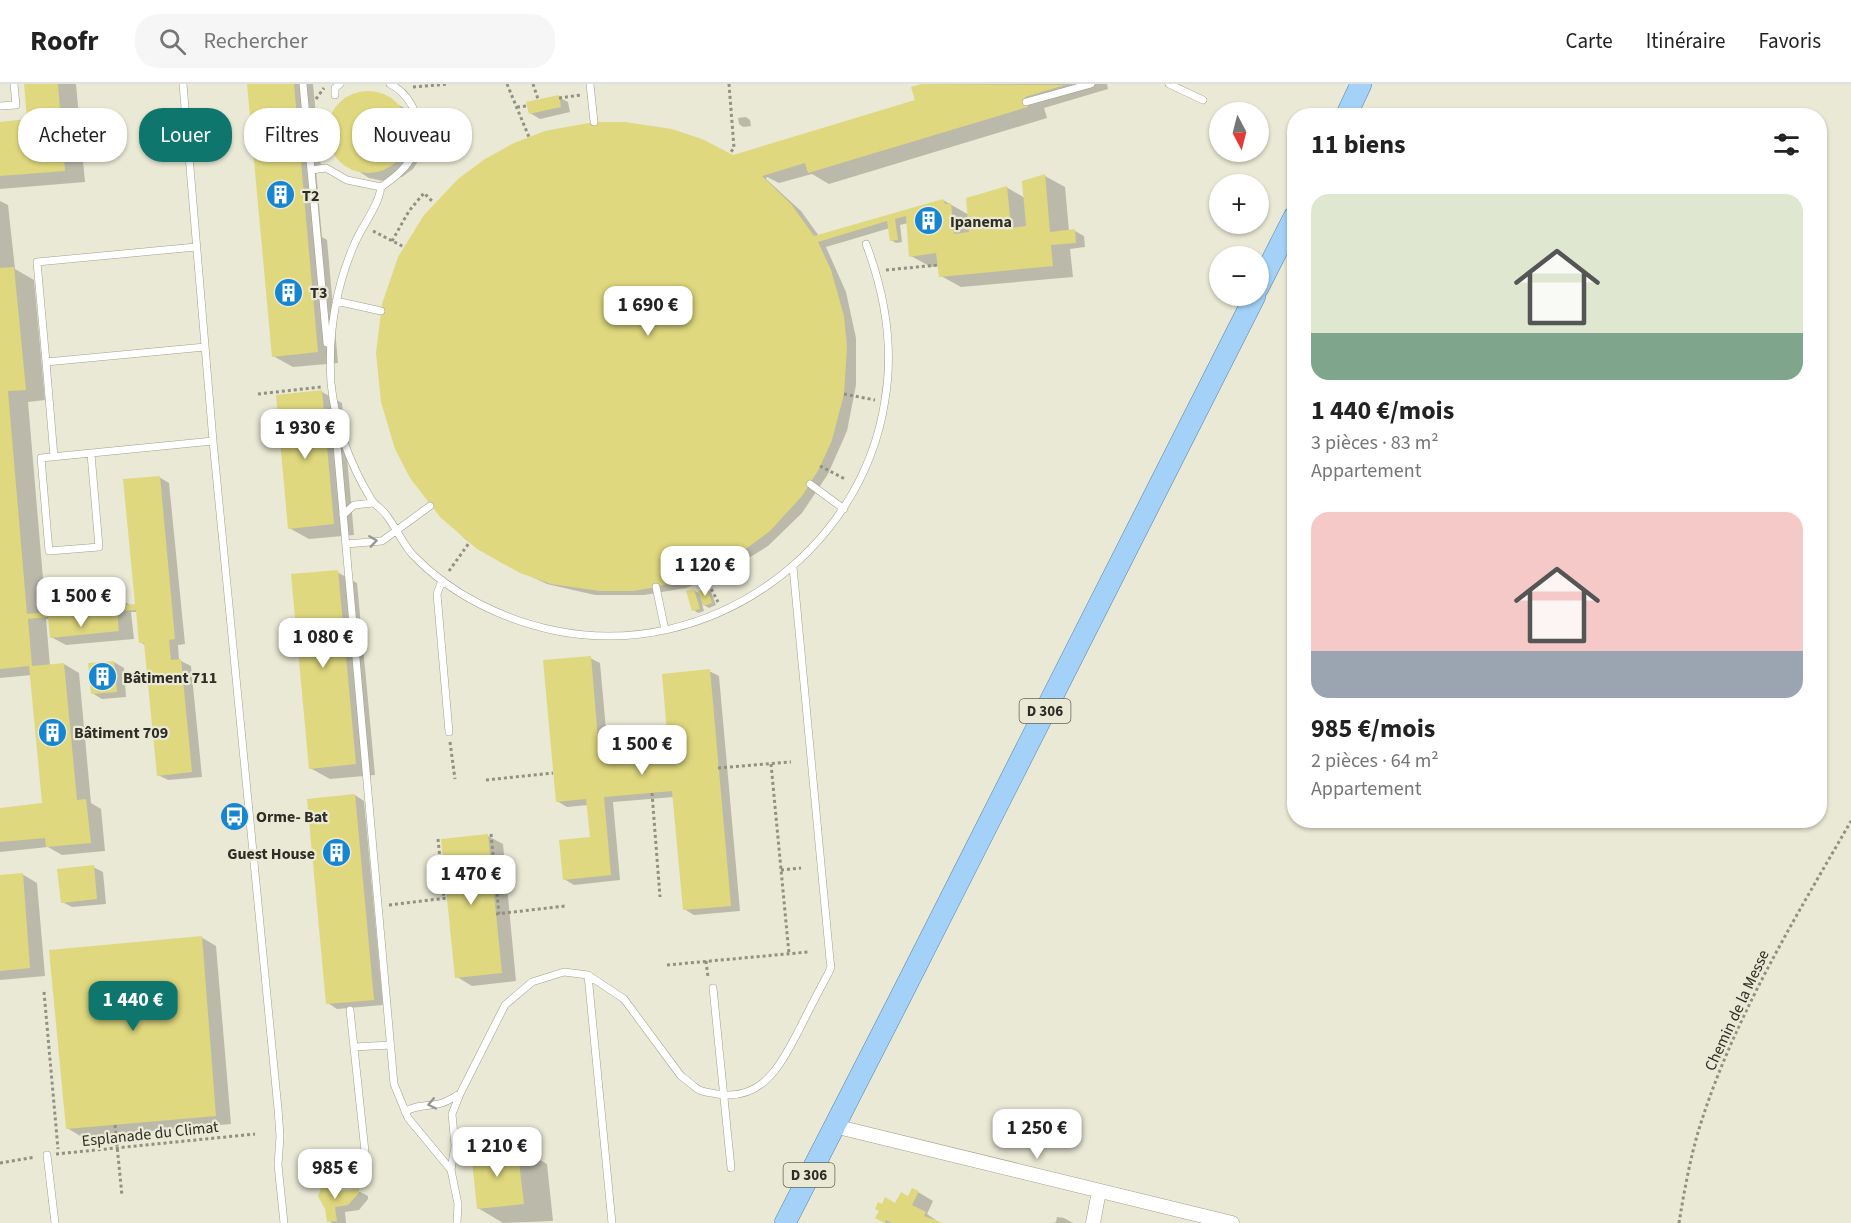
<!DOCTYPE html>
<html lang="fr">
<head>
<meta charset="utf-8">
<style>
	:root { --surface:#fff; --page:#f6f6f6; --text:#222; --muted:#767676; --line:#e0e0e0; --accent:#0f766e }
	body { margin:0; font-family:"Source Sans 3",sans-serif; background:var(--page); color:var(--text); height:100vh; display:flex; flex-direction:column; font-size:22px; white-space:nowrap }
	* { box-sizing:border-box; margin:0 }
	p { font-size:20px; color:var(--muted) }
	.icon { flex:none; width:33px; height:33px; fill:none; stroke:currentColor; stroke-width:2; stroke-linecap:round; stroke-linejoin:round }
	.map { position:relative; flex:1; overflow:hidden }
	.details { position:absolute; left:1287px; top:24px; width:540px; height:720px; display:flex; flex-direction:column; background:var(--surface); border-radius:24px; box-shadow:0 2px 4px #0004 }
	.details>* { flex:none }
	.hud { position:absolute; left:18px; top:24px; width:570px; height:54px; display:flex; gap:12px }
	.needle { width:39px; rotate:173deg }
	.tools { position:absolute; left:1209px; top:18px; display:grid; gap:12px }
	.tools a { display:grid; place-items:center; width:60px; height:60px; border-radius:50%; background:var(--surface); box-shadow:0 2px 4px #0004; font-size:30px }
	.price { position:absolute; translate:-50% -51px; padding:0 14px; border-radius:12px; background:#fff; color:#222; font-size:20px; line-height:39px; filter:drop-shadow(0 2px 3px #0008) }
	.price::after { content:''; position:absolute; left:50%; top:36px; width:18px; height:14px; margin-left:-9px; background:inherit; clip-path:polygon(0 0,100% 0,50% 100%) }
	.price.selected { background:var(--accent); color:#fff }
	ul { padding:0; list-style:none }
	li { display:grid; align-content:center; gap:12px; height:318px; padding:0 24px }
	li span { display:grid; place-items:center; height:186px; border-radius:18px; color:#555 }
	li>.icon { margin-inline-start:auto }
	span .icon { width:108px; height:108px; fill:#fffc; stroke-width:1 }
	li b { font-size:26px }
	h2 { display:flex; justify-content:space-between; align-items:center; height:72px; padding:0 24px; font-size:26px }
	.tag { padding:0 21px; border-radius:24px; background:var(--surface); box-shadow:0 2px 4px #0004; font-size:21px; line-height:54px }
	.tag.selected { background:var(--accent); color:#fff }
	header { display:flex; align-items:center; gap:36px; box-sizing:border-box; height:84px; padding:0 30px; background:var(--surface); border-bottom:2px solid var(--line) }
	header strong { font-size:28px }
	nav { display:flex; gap:33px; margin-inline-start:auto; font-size:21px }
	.search { width:420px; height:54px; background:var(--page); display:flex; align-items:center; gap:15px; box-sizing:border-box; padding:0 21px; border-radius:24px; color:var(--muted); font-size:22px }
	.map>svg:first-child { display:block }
	.shadow { fill:#0003 }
	.building { fill:#dfd87e }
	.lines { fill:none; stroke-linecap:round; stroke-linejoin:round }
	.service-casing { stroke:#a1a08d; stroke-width:8 }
	.minor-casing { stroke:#a1a08d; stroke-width:15 }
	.primary-casing { stroke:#5384aa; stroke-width:22 }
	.path { stroke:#919182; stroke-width:3; stroke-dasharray:3 3; stroke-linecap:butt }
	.service { stroke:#fff; stroke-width:7 }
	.minor { stroke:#fff; stroke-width:14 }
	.primary { stroke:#a4d1f7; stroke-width:21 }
	.oneway { stroke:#969692 }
	.labels { text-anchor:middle; stroke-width:4.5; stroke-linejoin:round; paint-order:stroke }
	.shield { fill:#eae9d5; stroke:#66665a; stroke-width:1.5 }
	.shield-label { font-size:15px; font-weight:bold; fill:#2e2e26 }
	.poi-label { font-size:16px; font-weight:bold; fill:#2e2e26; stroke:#eae9d5; text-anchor:start }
	.street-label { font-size:16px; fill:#2e2e26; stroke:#eae9d5 }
</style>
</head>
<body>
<header>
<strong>Roofr</strong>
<div class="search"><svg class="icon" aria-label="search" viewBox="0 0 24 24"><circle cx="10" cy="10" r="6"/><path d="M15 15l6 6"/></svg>Rechercher</div>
<nav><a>Carte</a><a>Itinéraire</a><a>Favoris</a></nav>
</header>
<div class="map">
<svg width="1851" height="1139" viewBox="0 0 1851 1139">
	<rect width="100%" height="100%" fill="#eae9d5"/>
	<path class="shadow" d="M25,0H76L85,98L0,105V39L29,36Z
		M248,0H313L321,84L316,85L322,153L327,156L338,279L293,283L273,272Z
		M926,0H1107L1108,5L1044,24L1047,34L829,100L812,90L779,99L767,93L766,95L801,127L819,152L943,116L969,131L1006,103L1025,114L1045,92L1065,103L1069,147H1075L1084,152L1085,163L1070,165L1073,193L961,203L941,192L939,182L931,183L911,172L908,139L900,141L902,158L896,159L891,156L890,144L826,163L846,208L856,254V301L847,347L828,390L802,429L768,462L728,487L686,504L644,511H595L547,500L502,479L465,455L430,420L733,73L917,17L913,4Z
		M366,9L380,11L408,26L420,41L424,54L420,74L413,85L402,93L383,97L369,94L337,73L331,62L329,48L331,35L342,19L353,12Z
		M558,13L568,18L570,28L540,35L530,29Z
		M746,33L750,36L751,42L743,43L739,40L738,34Z
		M0,117L8,121L15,185L34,196L45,316L28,318L46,530L115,512L130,521L137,522L159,393L169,399L185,560L178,561L179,576L191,582L202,693L168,696L158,691L145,561L140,558L137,528H131L134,555L66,561L51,553L50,535H46L50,582L64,580L79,589L91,719L101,725L105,767L62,771L48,763L0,768V725L44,721L32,591L0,594Z
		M322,308L342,319L354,451L309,455L289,444Z
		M337,488L357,499L375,691L330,695L310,684Z
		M707,505L711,508L716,521L709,524L702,520L704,527L698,529L694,526V506L702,511Z
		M590,574L600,579L608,668L670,663L709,587L719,592L740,827L694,831L684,825L674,713L613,718L620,796L574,801L564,795L592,755L588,721L567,723L557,717Z
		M114,578L124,584L126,613L102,615L92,609Z
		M355,711L364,717L383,921L337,925L328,919Z
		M488,752L503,760L516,897L472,902L457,893Z
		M93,783L103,788L106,820L72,823L62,818Z
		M22,790L37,799L45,892L0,896V792Z
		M201,853L216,862L231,1040L82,1053L67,1044Z
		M517,1063L547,1080L553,1137L503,1139L478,1124Z
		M331,1101L342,1108L358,1107L368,1112V1115L359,1126L345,1128L346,1139H332L329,1137Z
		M918,1108L933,1117L927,1130L940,1139H886L877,1134L883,1122L896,1121Z
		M1057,1133L1064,1134L1073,1139H1053L1056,1138Z"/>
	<path class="building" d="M24,0H58L65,87L0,92V38L27,35Z
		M247,0H294L318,268L272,273Z
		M921,0L1065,1L1025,13L1028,23L808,89L805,79L762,92L791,120L814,152L943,115L945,120L951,119L954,150L969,148L966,114L1007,102L1011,144L1026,142L1022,97L1045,90L1050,148L1075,145L1076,159L1051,161L1053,182L939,193L936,169L909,173L906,132L895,135L898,156L890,157L887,137L818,158L831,186L844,232L847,263L844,310L832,356L819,385L802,412L770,447L732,475L694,493L656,503L633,507H600L551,500L520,489L477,465L440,433L410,394L395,365L381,318L376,269L382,220L398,173L424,131L458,95L485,75L514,59L545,47L594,38H625L672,45L702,55L733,71L915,16L911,3Z
		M327 48a41 41 0 1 1 82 0a41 41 0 1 1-82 0Z
		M559,11L561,23L529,30L526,18Z
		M14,183L26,306L8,307L27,530L47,528L46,517L116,510L117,522L135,520L123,395L160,392L175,555L169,556L171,576L181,575L192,688L157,692L144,559H139L136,526L117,527L119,547L50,554L48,533L28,535L32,582L64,579L77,716L86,715L91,759L46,763L45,754L0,758V724L42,719L29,582L0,585V184Z
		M322,306L334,440L288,445L276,311Z
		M338,486L356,680L309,685L291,490Z
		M707,504L712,519L703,522L698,507Z
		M694,505L700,525L692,527L686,507Z
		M591,572L599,667L668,661L662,590L710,585L731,822L683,826L672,707L604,713L611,791L563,796L559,756L590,753L586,715L556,718L543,576Z
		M114,577L117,608L91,610L88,579Z
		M355,710L374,916L326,920L307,715Z
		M488,750L502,889L455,894L441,755Z
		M94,781L97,815L61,819L57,785Z
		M23,789L30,884L0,887V791Z
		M202,852L216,1032L66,1045L49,866Z
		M517,1062L524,1120L477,1125L471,1067Z
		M331,1099L338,1107L359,1105V1109L348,1121L335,1123L337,1137L327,1138L325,1125L318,1112L323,1100Z
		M912,1104L919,1107L912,1121L926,1128L924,1132L943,1139H892L886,1136L884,1139L875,1134L879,1127L875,1125L878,1118L882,1120L885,1113L895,1119L901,1108L908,1112Z"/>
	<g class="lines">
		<defs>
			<path id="service" d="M183,0L213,357L278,1025L280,1052L278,1081L284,1139
				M303,0L327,259
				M590,0L594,38
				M1169,0L1203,16
				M335,11V4L340,0
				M1026,18L1091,0
				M0,22L16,21L14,0
				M311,86L326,84L347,96L381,103C394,94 407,84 414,69C426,45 414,12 390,0
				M381,103C378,124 362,141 354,161C335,205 328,251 331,299C335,340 350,380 371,415C375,422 383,425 387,432C396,444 403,460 413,471C451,511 504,536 557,547C709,577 862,469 885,316C894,262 885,210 866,160
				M336,217L381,227
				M46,278L37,178L196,163
				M335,339L394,1000L408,1034L451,1086
				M91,370L99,463L49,467L41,374L213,357
				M54,373L46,278L205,263
				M810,400L844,425
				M343,431L354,421L373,419
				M346,460L382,457L430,422
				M442,496L437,510L449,648
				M656,503L665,546
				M588,891L612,1139
				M713,904L731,1084
				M350,926L366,1077
				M354,963L391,961
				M405,1028C416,1020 429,1023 442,1019C448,1017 454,1013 460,1010
				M47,1071L55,1139
				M457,1139L458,1120L451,1086L455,1062L452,1030L460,1010L505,921L532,898L564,888L588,891L624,915L681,992C687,996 693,1002 699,1006C704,1008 711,1009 717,1010C764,1018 782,978 800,944C809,926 818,908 828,890L831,883L830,876L793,483"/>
			<path id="minor" d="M834,1042L1232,1139
				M1093,1139L1099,1107"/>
			<path id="primary" d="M1346,32L1361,0
				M1258,204L1294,133
				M785,1139L899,916L1255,212"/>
		</defs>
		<use href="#service" class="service-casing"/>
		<use href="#minor" class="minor-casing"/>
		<use href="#primary" class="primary-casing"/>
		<path class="path" d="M507,0L529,53
			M533,0L538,15
			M729,0L734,64L730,69
			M413,3L448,0
			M559,14L581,11
			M316,15L324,4
			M517,23L527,22
			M373,147L404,163
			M392,157L409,127L424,109L434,119
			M886,186L938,181
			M258,310L321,303
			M844,310L875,316
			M820,382L845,395
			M449,487L469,459
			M703,489L718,518
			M450,658L455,695
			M771,680L789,870
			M718,684L791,678
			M486,696L553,689
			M652,709L660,813
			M491,750L499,830
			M438,755L444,815
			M781,786L801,784
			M389,821L447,814
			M496,830L565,822
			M706,877L708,893
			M667,881L808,868
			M44,908L58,1065
			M115,1041L122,1112
			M56,1070L255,1050
			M0,1079L35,1073
			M1679,1139C1684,1108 1690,1075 1699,1045C1733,935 1794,836 1851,737"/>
		<use href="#service" class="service"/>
		<use href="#minor" class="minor"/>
		<use href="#primary" class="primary"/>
	</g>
	<defs><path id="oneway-chevron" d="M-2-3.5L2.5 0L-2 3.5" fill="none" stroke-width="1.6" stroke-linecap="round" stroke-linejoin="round" transform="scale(1.5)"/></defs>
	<g class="oneway">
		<use href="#oneway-chevron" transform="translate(373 457) rotate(-8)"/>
		<use href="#oneway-chevron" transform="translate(432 1020) rotate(168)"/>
	</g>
	<defs>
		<symbol id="building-disc" viewBox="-11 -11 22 22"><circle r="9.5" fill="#1586cf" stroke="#eae9d5"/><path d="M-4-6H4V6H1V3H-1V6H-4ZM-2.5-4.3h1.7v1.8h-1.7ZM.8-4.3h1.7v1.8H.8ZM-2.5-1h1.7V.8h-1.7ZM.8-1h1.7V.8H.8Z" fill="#fff"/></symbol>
		<symbol id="bus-disc" viewBox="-11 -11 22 22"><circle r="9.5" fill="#1586cf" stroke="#eae9d5"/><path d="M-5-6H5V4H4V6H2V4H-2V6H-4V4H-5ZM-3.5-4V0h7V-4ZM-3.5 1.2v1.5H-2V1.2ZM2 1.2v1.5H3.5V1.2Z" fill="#fff"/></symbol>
	</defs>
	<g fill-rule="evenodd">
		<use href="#building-disc" x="264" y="94" width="33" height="33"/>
		<use href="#building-disc" x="912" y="120" width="33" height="33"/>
		<use href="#building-disc" x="272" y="192" width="33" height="33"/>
		<use href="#building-disc" x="86" y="576" width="33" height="33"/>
		<use href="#building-disc" x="36" y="632" width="33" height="33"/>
		<use href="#bus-disc" x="218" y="716" width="33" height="33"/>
		<use href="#building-disc" x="320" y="752" width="33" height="33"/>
	</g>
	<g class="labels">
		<g class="shield">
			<rect x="1019.5" y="615" width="51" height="24" rx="4.5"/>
			<rect x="783.5" y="1079" width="51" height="24" rx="4.5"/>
		</g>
		<g class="shield-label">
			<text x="1045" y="632">D 306</text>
			<text x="809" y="1096">D 306</text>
		</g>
		<g class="poi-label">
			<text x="302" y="117">T2</text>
			<text x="950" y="143">Ipanema</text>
			<text x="310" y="214">T3</text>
			<text x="123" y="599">Bâtiment 711</text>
			<text x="74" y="654">Bâtiment 709</text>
			<text x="256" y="738">Orme- Bat</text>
			<text x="315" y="775" text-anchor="end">Guest House</text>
		</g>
		<g class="street-label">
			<text transform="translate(1736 926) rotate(-65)" y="6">Chemin de la Messe</text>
			<text transform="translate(150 1049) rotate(-6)" y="6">Esplanade du Climat</text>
		</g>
	</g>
</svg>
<div class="tools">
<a><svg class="needle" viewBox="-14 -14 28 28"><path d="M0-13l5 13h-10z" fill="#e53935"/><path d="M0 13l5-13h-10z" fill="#767676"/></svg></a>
<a>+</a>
<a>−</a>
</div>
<b class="price" style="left:648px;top:253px">1 690 €</b>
<b class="price" style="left:305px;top:376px">1 930 €</b>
<b class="price" style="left:705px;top:513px">1 120 €</b>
<b class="price" style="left:81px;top:544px">1 500 €</b>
<b class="price" style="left:323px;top:585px">1 080 €</b>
<b class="price" style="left:642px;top:692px">1 500 €</b>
<b class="price" style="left:471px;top:822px">1 470 €</b>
<b class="price selected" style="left:133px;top:948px">1 440 €</b>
<b class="price" style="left:1037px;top:1076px">1 250 €</b>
<b class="price" style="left:497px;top:1094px">1 210 €</b>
<b class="price" style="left:335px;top:1116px">985 €</b>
<div class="hud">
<a class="tag">Acheter</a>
<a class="tag selected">Louer</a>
<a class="tag">Filtres</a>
<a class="tag">Nouveau</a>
</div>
<section class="details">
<h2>11 biens<svg class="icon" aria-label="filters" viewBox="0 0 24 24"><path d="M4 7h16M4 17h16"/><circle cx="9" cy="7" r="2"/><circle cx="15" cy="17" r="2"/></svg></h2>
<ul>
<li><span style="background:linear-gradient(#dfe7d0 75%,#7fa58c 0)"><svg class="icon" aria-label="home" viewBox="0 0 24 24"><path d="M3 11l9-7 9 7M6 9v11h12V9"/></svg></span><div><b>1 440 €/mois</b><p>3 pièces · 83 m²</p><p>Appartement</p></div></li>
<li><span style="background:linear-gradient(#f6c9c9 75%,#9aa5b1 0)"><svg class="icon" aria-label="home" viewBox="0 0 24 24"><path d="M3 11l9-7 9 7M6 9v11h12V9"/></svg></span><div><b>985 €/mois</b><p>2 pièces · 64 m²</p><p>Appartement</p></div></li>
</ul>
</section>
</div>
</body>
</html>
